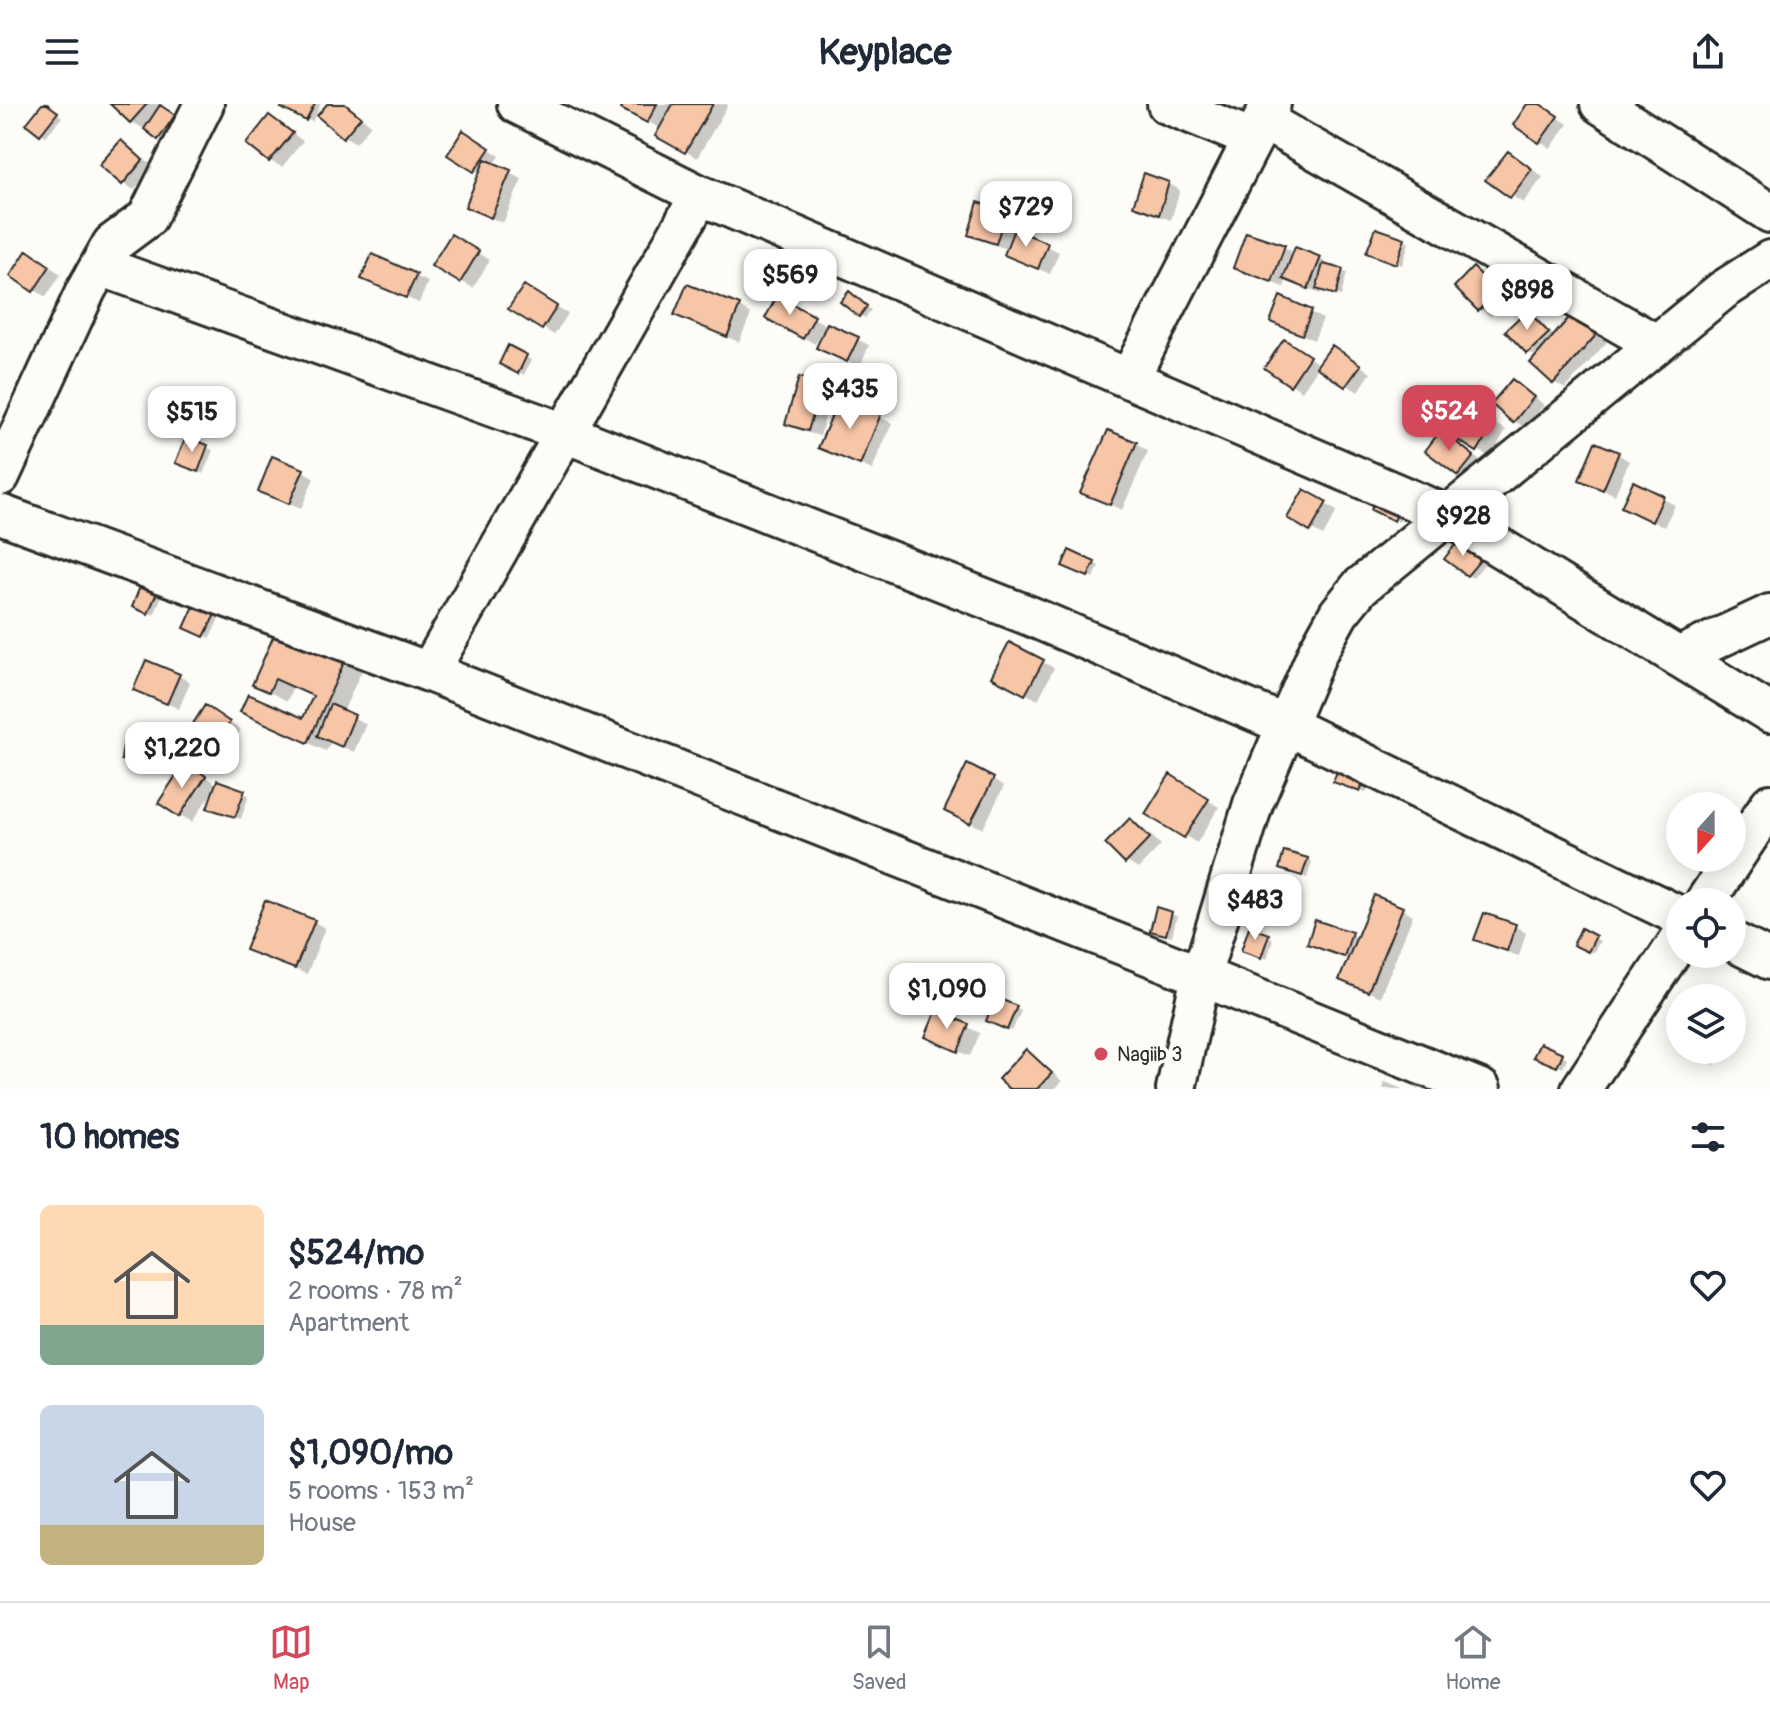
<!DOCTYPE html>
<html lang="en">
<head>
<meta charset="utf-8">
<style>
	:root { --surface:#fff; --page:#f2f2f3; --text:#1f2937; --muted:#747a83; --line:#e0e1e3; --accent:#d1495b }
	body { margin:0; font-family:Pangolin,sans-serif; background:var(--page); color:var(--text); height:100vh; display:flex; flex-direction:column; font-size:30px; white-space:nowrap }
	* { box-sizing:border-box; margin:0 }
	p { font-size:26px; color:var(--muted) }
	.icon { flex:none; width:44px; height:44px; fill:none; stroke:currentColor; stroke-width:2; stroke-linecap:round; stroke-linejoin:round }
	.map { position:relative; height:985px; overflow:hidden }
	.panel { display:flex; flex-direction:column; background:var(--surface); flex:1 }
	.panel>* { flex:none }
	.needle { width:52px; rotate:201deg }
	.buttons { position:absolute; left:1666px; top:688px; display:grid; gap:16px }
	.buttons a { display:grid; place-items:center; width:80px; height:80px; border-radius:50%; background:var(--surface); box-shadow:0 4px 20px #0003; font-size:40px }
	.price { position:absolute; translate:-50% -68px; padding:0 18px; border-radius:16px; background:#fff; color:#222; font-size:26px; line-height:52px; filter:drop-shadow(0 2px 4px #0008) }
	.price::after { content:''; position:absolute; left:50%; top:48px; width:24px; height:18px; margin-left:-12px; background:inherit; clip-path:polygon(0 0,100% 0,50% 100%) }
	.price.selected { background:var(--accent); color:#fff }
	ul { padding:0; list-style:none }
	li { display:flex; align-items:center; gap:24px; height:200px; padding:0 40px }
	li span { display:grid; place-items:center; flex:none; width:224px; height:160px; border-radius:12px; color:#555 }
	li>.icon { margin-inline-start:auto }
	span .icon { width:96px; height:96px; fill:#fffc; stroke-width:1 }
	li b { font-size:34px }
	h2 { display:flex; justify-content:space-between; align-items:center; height:96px; padding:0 40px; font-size:34px }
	header { display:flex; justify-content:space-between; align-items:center; height:104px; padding:0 40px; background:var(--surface); font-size:36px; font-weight:700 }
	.tabs { display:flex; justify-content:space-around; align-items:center; height:112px; border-top:2px solid var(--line); background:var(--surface); font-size:22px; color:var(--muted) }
	.tabs a { display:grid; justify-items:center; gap:4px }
	.tabs .selected { color:var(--accent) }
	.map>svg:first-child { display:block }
	.shadow { fill:#0003 }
	.building { fill:#f7c6a7; stroke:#2b2b2b; stroke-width:2 }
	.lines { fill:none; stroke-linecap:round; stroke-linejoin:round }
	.minor-casing { stroke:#2b2b2b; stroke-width:44 }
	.minor { stroke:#fdfcf7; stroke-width:38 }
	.poi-dot { fill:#d1495b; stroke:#fdfcf7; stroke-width:3 }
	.labels { text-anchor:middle; stroke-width:7; stroke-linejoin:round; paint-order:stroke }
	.poi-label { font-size:20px; fill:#2b2b2b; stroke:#fdfcf7; text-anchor:start }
</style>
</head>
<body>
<header><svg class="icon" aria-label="menu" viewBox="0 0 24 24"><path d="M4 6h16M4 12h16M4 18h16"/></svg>Keyplace<svg class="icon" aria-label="share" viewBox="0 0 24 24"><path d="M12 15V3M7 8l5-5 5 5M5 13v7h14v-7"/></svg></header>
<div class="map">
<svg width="1770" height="985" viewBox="0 0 1770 985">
	<rect width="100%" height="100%" fill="#fdfcf7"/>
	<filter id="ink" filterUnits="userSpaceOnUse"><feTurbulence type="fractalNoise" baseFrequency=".0125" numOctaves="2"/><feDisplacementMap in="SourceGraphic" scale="16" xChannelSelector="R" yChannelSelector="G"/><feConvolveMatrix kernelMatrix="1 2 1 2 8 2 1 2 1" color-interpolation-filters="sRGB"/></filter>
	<g filter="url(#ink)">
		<path class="shadow" d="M113,0H163L161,4L179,15L164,37L144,23L143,24L131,18Z
			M286,0H321L312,18L284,3Z
			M330,0H346L371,21L356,39L344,32L320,12Z
			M626,0H726L728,1L697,54L657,31L661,25L624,4Z
			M1529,0H1538L1568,20L1551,44L1540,38Z
			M49,3L62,13L46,32L41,29Z
			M270,13L303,37L282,63L270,57Z
			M475,36L500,52L494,61L522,75L503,119L479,109L481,70L450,50Z
			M121,39L133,45L154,64L134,86L123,79Z
			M1520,56L1543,73L1523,99L1488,76Z
			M1145,72L1169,80L1180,86L1171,116L1147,108L1136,101Z
			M1005,109L1017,115L1013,127L1059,148L1050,170L1018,156L1008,145L982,137L970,130Z
			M451,133L490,156L473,184L434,161Z
			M1404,136L1409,139L1402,161L1374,152Z
			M1284,143L1295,149L1320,155L1331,162L1330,163L1347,169L1341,192L1322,186L1320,190L1287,175L1284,183L1247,170L1236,163Z
			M373,152L428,178L419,199L375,180Z
			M39,156L61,170L46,193L13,172Z
			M1508,159L1526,171L1515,185L1498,173Z
			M1473,166L1485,173L1508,194L1491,212L1480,205Z
			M688,182L739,203L751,210L739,238L688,217L677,211Z
			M525,184L568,210L554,231L511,204Z
			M854,193L871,206L865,214L860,211Z
			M778,195L828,222L869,241L860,263L830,250L826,227L823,226L815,240L768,214Z
			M1282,195L1323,215L1314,236L1273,217Z
			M1527,209L1538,215L1555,233L1585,218L1607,238L1565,285L1554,278L1537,253L1528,248Z
			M509,244L531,256L524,271L501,259Z
			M1296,244L1320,261L1344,250L1371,269L1358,288L1319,262L1302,287L1291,280Z
			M1512,277L1524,284L1544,301L1525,324L1514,317Z
			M821,282L832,288L820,332L799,326L787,320Z
			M841,295L892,319L872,366L820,343Z
			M1459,298L1506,326L1490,353L1450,330L1449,332L1484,360L1471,377L1428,347L1444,325Z
			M187,335L213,346L203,370L183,361Z
			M1136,340L1148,347L1122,406L1083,388Z
			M1618,350L1629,357L1615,391L1582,376Z
			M303,367L314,374L301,405L260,387Z
			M1634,380L1675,401L1664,423L1635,409Z
			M1305,388L1337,407L1323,432L1290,414Z
			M1373,405L1406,406L1399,418Z
			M1465,441L1486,458L1473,474L1468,471Z
			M1094,459L1099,462L1094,474L1069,464Z
			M167,479L154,511L134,502Z
			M199,496L223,506L210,534L192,526Z
			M1010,540L1054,564L1038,596L1005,579Z
			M345,556L362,566L343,608L366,620L354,648L331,638L326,647L260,617L304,616L314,593L293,583L287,597L255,580Z
			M179,572L190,578L179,605L136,585Z
			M217,611L241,626L225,651L213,644Z
			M141,647L146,650L145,661L128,658L123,655Z
			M197,668L218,681L249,691L241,715L215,706L216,682L192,718L180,711Z
			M1171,673L1219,703L1197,739L1148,709Z
			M993,676L1004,682L983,725L958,712Z
			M1370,676L1366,689L1341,680Z
			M1130,717L1142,723L1161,741L1138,765L1127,758Z
			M1307,755L1312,758L1307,774L1281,764Z
			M1402,805L1413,811L1380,893L1342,875L1350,856L1320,846L1309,840L1316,818L1359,834Z
			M1157,806L1177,812L1172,832L1157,829Z
			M314,818L325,824L307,870L259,852L248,845Z
			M1515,822L1526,829L1519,852L1488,842L1477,835Z
			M1582,827L1600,837L1593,849L1575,840Z
			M1268,832L1273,835L1267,855L1249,849Z
			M1016,904L1021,907L1012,927L993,919Z
			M937,909L980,929L970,952L939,939Z
			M1680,923V943L1672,938Z
			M1686,946H1723L1715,961Z
			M1026,948L1038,955L1062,977L1055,985H1012Z
			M1562,951L1567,954L1563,964L1541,955Z
			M1385,978L1403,985H1383Z"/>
		<path class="building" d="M42,0H47L58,8L40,31L26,20Z
			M110,0H147L130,19Z
			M284,0H315L306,17L281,4Z
			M327,0H345L361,13L343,34L317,12Z
			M624,0H657L647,19L621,5Z
			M673,0H713L685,49L655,32Z
			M1527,0H1540L1558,12L1539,39L1513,21Z
			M160,1L175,11L158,36L144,25Z
			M269,11L293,29L269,58L246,40Z
			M463,26L490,44L474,68L447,51Z
			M121,36L143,56L122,81L99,61Z
			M1508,47L1532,65L1510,94L1485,76Z
			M485,55L511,66L491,114L465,103Z
			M1144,69L1169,78L1159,111L1133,102Z
			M978,98L1006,107L996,140L968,131Z
			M1376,124L1405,134L1396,160L1366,149Z
			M1014,125L1048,139L1038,165L1004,151Z
			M1246,128L1285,141L1272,178L1233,164Z
			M451,130L479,147L460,179L431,162Z
			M1295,143L1321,153L1308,185L1283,175Z
			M27,146L50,162L33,188L10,172Z
			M372,150L417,170L406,194L361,175Z
			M1323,160L1343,165L1336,191L1316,185Z
			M1473,163L1498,187L1478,207L1454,183Z
			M687,180L740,201L727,233L674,211Z
			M524,181L557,202L542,226L508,205Z
			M849,187L867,202L859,213L840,198Z
			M777,192L815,212L803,235L765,214Z
			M1280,192L1312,206L1302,231L1270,218Z
			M1527,206L1549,229L1527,250L1505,227Z
			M1573,209L1597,230L1553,280L1530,259Z
			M827,219L859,233L847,258L816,244Z
			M1284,235L1310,252L1290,282L1264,264Z
			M508,241L527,251L518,270L499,260Z
			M1332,241L1361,261L1345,283L1316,263Z
			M799,273L822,280L808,327L785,320Z
			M1512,275L1534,293L1513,319L1491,300Z
			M840,292L881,310L860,361L818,344Z
			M1458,296L1495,318L1477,348L1440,325Z
			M1108,326L1137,338L1110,401L1080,389Z
			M1441,326L1474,352L1458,372L1425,347Z
			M186,333L208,341L198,368L175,359Z
			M1595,338L1619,348L1603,386L1579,376Z
			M272,352L304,365L289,400L258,388Z
			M1633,377L1664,392L1652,418L1621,403Z
			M1304,385L1327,398L1310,428L1287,414Z
			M1378,390L1401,401L1394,417L1371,406Z
			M1459,436L1482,454L1467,472L1444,455Z
			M1069,446L1095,458L1088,473L1062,462Z
			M146,467L163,474L148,510L132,503Z
			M198,493L219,502L204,533L184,524Z
			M277,524L346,554L308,639L240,608L248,590L303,614L313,592L275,575L269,588L252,581Z
			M1009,538L1044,556L1025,591L991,573Z
			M146,556L180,570L167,600L133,586Z
			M330,600L355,611L342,643L317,632Z
			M205,601L230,618L212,646L187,629Z
			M123,642L142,645L140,659L121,656Z
			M185,658L206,672L179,713L158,699Z
			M967,660L994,674L970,720L944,707Z
			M1339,662L1366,672L1360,688L1333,678Z
			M1170,670L1209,695L1184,734L1145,710Z
			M217,676L245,686L235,713L207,704Z
			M1130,714L1150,734L1125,760L1105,740Z
			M1284,747L1308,754L1302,772L1279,765Z
			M1374,791L1403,803L1368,888L1339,876Z
			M265,796L315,816L295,865L245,846Z
			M1156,803L1172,808L1166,831L1150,827Z
			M1484,809L1516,820L1507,847L1474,836Z
			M1315,816L1352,828L1344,853L1307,840Z
			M1249,823L1269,830L1261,854L1241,847Z
			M1581,824L1596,832L1588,848L1573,841Z
			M995,893L1017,902L1007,926L986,917Z
			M936,907L969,920L958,948L925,933Z
			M1540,939L1563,949L1557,963L1533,953Z
			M1026,945L1052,969L1037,985H1009L998,975Z"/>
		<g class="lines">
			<defs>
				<path id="minor" d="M517,0L700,91L1447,411L1770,609
					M1167,0L1253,35
					M1600,0L1770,109
					M1263,16L1656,240
					M100,162L565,329L1030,512L1286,621L1680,812
					M1129,275L1271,0
					M0,372L86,186L112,140L147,114L204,0
					M0,410L429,568L1201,872L1481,985
					M1678,553L1770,510
					M429,568L700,91
					M1705,798L1770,700
					M1732,837L1770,856
					M1176,985L1201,872L1253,700L1318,547L1339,509L1360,483L1723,186L1770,156
					M1581,985L1680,835"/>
			</defs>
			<use href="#minor" class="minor-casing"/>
			<use href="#minor" class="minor"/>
		</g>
	</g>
	<circle class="poi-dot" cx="1101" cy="950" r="8"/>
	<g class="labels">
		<g class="poi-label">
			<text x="1117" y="957">Nagiib 3</text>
		</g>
	</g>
</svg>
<div class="buttons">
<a><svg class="needle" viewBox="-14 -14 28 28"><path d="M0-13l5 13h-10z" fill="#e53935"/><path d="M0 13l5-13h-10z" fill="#747a83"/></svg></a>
<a><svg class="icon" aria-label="locate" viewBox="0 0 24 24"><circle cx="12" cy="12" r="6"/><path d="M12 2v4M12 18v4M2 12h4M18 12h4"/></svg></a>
<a><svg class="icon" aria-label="layers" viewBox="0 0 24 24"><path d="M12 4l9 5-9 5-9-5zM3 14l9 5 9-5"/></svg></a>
</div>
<b class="price" style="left:1026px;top:145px">$729</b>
<b class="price" style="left:790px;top:213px">$569</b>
<b class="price" style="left:1527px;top:228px">$898</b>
<b class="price" style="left:850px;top:327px">$435</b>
<b class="price selected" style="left:1449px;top:349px">$524</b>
<b class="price" style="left:192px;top:350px">$515</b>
<b class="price" style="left:1463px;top:454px">$928</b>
<b class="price" style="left:182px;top:686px">$1,220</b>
<b class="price" style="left:1255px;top:838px">$483</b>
<b class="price" style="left:947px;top:927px">$1,090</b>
</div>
<section class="panel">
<h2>10 homes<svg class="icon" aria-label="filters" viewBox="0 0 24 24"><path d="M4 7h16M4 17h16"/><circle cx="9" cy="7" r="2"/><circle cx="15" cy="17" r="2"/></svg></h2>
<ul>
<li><span style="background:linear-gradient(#ffd9b3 75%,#7fa58c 0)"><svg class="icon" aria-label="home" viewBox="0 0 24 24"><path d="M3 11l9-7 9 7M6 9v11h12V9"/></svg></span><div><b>$524/mo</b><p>2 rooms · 78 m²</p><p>Apartment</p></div><svg class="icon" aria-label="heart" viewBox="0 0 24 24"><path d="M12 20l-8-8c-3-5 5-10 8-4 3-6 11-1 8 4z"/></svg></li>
<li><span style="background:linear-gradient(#c9d6e8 75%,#c2b280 0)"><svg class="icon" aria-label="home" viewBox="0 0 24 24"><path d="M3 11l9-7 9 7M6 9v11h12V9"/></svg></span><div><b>$1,090/mo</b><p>5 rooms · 153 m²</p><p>House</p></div><svg class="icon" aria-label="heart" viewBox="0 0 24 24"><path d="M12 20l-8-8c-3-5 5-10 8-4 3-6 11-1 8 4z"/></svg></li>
</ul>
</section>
<nav class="tabs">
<a class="selected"><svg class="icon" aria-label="map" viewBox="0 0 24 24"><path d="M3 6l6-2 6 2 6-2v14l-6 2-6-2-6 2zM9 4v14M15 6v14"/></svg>Map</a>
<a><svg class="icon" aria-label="saved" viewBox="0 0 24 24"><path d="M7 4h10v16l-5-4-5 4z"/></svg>Saved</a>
<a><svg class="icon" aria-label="home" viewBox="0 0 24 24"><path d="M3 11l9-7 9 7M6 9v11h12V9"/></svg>Home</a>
</nav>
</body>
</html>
